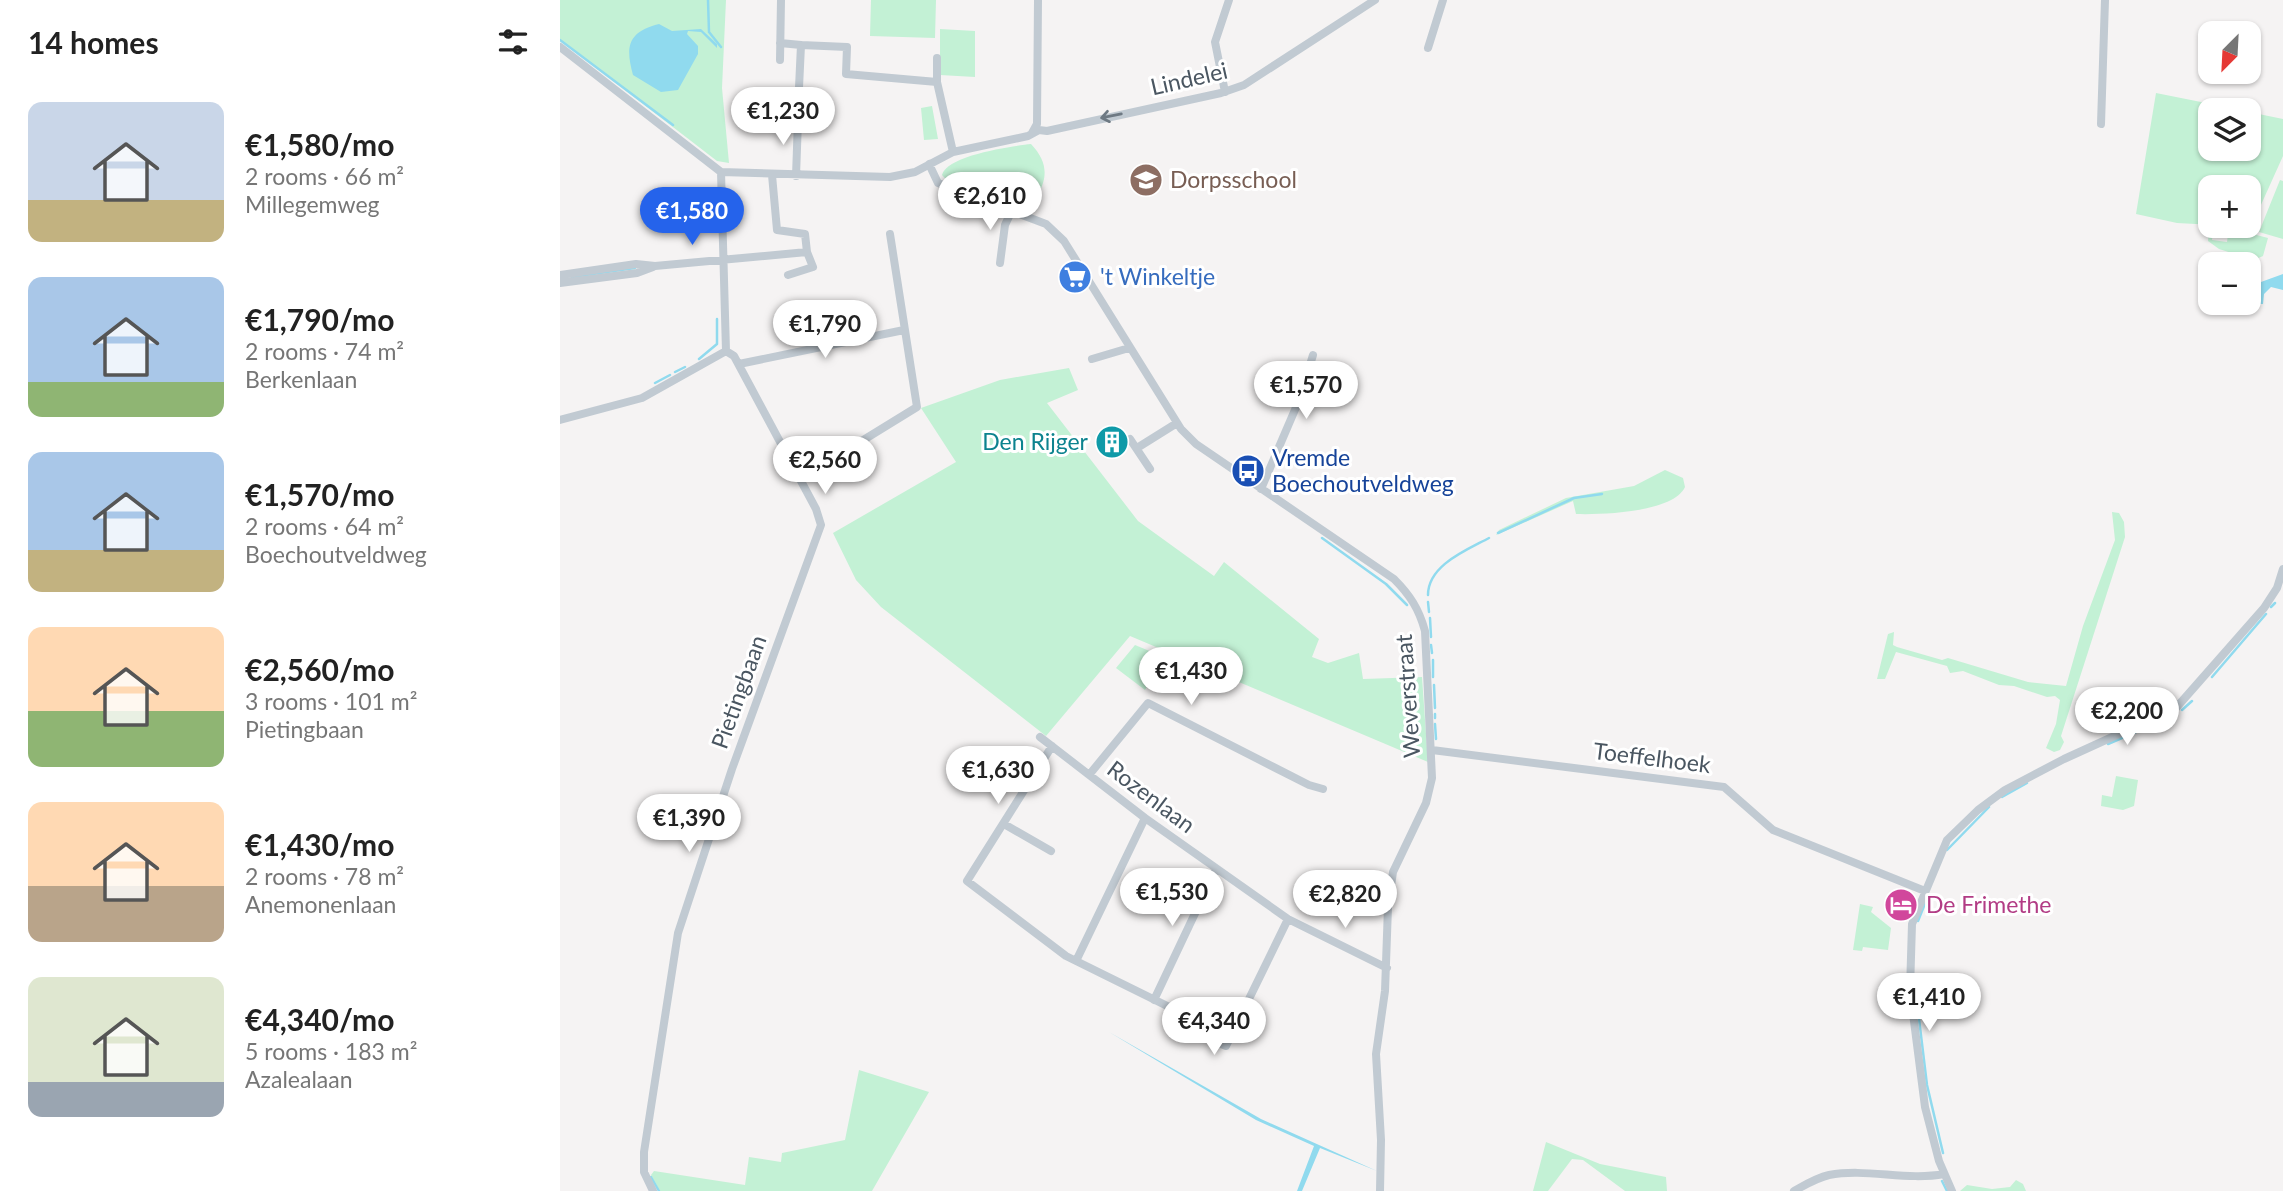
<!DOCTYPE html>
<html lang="en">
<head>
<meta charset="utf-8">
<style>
	:root { --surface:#fff; --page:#f2f2f2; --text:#222; --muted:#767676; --accent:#2563eb }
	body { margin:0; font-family:Lato,sans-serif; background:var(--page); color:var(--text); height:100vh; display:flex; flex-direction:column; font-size:26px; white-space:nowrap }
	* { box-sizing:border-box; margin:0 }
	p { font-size:23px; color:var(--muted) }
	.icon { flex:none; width:38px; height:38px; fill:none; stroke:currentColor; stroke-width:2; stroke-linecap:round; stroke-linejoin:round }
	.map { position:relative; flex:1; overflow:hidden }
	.panel { display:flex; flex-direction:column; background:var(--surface); width:560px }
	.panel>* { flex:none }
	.needle { width:46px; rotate:204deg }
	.buttons { position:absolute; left:1638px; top:21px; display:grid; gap:14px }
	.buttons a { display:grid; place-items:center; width:63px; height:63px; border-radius:14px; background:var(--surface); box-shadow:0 2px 5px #0004; font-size:35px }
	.price { position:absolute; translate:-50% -60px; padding:0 16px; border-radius:24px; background:#fff; color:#222; font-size:23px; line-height:46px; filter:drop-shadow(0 2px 4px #0008) }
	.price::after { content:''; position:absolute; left:50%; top:42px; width:21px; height:16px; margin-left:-10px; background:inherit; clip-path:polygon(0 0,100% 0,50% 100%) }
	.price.selected { background:var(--accent); color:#fff }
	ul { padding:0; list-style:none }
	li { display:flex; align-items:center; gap:21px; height:175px; padding:0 28px }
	li span { display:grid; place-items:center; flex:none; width:196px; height:140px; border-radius:14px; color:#555 }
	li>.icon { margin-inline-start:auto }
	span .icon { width:84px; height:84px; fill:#fffc; stroke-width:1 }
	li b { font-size:30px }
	h2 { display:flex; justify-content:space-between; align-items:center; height:84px; padding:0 28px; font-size:30px }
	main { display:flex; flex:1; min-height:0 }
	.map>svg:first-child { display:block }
	.green { fill:#c3f1d5; fill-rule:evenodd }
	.water { fill:#90daee }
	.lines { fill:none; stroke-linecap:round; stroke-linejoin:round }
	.stream { stroke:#90daee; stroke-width:2.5 }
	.minor { stroke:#c1cad2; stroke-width:8 }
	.oneway { stroke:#6e7983 }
	.labels { text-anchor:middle; stroke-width:6; stroke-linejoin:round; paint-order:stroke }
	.street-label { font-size:23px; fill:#4a5661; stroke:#fff }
	.education-label { font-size:23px; fill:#785e54; stroke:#fff; text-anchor:start }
	.shop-label { font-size:23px; fill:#366cbe; stroke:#fff; text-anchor:start }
	.culture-label { font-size:23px; fill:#0d838f; stroke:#fff; text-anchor:end }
	.transit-label { font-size:23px; fill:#164399; stroke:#fff; text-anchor:start }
	.hotel-label { font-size:23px; fill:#b23c85; stroke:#fff; text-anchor:start }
</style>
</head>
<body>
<main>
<section class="panel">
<h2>14 homes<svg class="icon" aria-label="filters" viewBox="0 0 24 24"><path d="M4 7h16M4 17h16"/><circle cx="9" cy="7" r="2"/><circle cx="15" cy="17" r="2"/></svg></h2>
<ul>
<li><span style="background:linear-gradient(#c9d6e8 70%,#c2b280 0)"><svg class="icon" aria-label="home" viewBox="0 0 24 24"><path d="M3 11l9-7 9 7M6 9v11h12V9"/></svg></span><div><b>€1,580/mo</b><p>2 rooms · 66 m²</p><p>Millegemweg</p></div></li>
<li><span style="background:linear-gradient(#a9c7e8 75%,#8fb573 0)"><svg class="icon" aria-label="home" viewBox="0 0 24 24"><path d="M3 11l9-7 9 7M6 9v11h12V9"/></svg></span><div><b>€1,790/mo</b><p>2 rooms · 74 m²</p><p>Berkenlaan</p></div></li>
<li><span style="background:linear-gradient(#a9c7e8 70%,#c2b280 0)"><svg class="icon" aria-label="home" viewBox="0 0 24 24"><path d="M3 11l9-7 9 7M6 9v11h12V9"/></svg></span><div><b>€1,570/mo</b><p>2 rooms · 64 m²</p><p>Boechoutveldweg</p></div></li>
<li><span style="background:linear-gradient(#ffd9b3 60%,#8fb573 0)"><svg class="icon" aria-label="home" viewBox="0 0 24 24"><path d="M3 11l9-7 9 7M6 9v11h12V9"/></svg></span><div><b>€2,560/mo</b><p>3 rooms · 101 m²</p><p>Pietingbaan</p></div></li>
<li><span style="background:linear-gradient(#ffd9b3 60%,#b9a48a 0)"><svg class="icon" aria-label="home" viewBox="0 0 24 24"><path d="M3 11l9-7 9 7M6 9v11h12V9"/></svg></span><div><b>€1,430/mo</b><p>2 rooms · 78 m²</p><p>Anemonenlaan</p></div></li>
<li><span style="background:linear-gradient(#dfe7d0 75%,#9aa5b1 0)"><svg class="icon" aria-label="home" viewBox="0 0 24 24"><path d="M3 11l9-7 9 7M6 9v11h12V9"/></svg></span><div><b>€4,340/mo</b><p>5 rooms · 183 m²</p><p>Azalealaan</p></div></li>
</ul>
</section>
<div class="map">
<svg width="1723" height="1191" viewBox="0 0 1723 1191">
	<rect width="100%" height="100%" fill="#f5f3f3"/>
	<path class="green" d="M0,0H166L162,88L169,163L157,161L0,40Z
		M311,0H376L375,38L310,36Z
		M380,29L415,31V77L380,75Z
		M1596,93L1681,110H1650V149H1689V112L1723,119V156L1691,227L1617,223L1576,214ZM1650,187H1689V226H1650Z
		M372,106L378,139L364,140L361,108Z
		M471,144C490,164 488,182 472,203C451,201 395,191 382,175C387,155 453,146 471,144Z
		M1720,180L1723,181V239L1699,232Z
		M1649,228L1653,232L1652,240L1667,242L1668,234L1689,233L1708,238L1703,256L1694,260L1659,249L1648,241Z
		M509,368L518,390L487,403L578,521L654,576L664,562L759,639L752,657L768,663L799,653L803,679L862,677L868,762L570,636L486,736L321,607L296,580L273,533L396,462L361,408L440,380Z
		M1105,470L1123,478L1125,487C1114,512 1042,515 1016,514L1013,501L936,535L939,530L1006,498L1074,486Z
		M1552,512L1559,513L1564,522L1565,537L1501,736L1504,742L1500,750L1494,752L1486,748L1496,724L1500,700L1495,696L1487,697L1454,686L1439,685L1403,671L1390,673L1387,666L1336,652L1325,679H1317L1328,634L1334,632L1333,645L1337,647L1382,660L1388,658L1468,682L1506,686L1523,626L1555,540Z
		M575,645L604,657L585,690L556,668Z
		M1556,776L1578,780L1574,806L1563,810L1541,806L1542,795L1552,797Z
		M1300,904L1313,907L1311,912L1331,928L1328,950L1303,947L1302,951L1293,950Z
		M299,1070L369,1092L312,1191H100L91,1175L94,1171L185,1185L189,1157L221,1162L222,1153L285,1140Z
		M986,1142L1040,1164L1106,1177L1107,1191H1065L1023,1160L1012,1159L988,1191H973Z
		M1456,1180L1463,1184L1466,1191H1400L1407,1185L1432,1189L1450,1187Z"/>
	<path class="water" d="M99,24L112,31L141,29L157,44V48L141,32L128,31L127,34L138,46V54L118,90L101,92L73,75C65,46 68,32 99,24Z
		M1723,274V290L1711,287L1704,294L1703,304H1699L1696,292L1701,282Z
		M549,1032L701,1119L817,1171L760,1148L742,1191H737L754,1146L696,1120Z"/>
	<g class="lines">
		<path class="stream" d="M148,0L149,32L161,47
			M0,40L113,125
			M12,277L75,268
			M139,359L157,344V319
			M115,372L125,367
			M95,383L110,375
			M938,533L1014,498L1042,494
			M762,538L826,584L847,605
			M868,595C868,565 907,550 929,538
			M868,602L869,612
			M1711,607L1715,603
			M870,618L871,637
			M871,645L872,653
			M873,660V677
			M1652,677L1706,614
			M874,685L875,708
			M1622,710L1632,701
			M875,714V718
			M875,724L876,739
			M1548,744L1606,719
			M1442,797L1467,783
			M1387,850L1429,807
			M1358,921L1366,901
			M1356,994L1367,1085L1383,1153
			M91,1177L99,1191
			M1382,1181L1387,1191"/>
		<path class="minor" d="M220,43L241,45L238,109
			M241,45L287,47L286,74L377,82
			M0,47L161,172
			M868,48L883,0
			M377,58V82L393,152
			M220,60L221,0
			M665,92L655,42L669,0
			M1541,124L1545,0
			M472,133L477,124L478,0
			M369,164L378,183L486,224L504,241L621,429L636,444L834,579C850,595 859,609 865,631L872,778L866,803L833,872L828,907L825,991L816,1054L821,1140L820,1191
			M161,172L330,177L355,172L393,152L468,136L479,130L487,131L661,93L684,85L815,0
			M212,175L217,230L245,234L247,252
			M236,176L238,120
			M440,263L445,225L452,210
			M0,275L76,264L95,266L247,252L253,267L228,275
			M0,283L77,273L93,267
			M532,359L569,348
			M179,364L344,330
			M0,420L82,398L166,351L161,172
			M570,439L590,469
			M577,448L617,423
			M240,479L357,407L330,234
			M701,489L740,398L753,355
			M480,737L585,818L728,919L827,968
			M492,746L407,881L506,956L672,1038
			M872,750L1164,787L1213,830L1365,891
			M529,775L588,703L749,785L763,789
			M444,824L491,851
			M516,961L585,818
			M594,1000L656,869
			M660,1032L656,1042L666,1046L728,919
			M93,1191L84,1172V1152L118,933L172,769L261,525L256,509L174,356L166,351
			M1234,1191C1245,1185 1256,1178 1269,1175C1307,1168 1346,1181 1384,1174
			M1392,1191L1379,1161L1365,1107L1350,990L1352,924L1387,840L1418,810L1445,790L1504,759L1616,708L1704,608L1717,588L1723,569"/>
	</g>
	<defs><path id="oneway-shaft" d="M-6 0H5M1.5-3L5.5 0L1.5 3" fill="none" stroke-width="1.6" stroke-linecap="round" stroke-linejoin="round" transform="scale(1.75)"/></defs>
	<use class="oneway" href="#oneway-shaft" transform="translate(551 116) rotate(169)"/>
	<defs>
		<symbol id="school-disc" viewBox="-11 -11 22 22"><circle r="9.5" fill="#8d6e63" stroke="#fff"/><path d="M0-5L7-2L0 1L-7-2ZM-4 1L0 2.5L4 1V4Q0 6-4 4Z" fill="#fff"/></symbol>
		<symbol id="supermarket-disc" viewBox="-11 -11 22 22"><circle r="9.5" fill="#3f7fe0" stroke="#fff"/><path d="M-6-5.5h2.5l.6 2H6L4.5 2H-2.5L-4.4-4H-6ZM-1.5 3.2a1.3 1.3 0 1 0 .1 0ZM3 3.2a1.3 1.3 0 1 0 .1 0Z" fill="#fff"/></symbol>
		<symbol id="building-disc" viewBox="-11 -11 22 22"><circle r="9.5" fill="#0f9aa8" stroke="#fff"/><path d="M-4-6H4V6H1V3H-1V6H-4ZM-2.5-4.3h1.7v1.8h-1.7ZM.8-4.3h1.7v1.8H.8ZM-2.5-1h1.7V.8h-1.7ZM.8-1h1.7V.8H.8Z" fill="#fff"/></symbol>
		<symbol id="bus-disc" viewBox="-11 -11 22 22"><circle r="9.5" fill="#1a4fb4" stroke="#fff"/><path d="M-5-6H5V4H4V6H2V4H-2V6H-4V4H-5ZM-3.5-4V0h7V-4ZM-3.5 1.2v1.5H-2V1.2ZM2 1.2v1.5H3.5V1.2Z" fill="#fff"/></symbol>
		<symbol id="hotel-disc" viewBox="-11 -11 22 22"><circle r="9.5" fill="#d1479c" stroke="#fff"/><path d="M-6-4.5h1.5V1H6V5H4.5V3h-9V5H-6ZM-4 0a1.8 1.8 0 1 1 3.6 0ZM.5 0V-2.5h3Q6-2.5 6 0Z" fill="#fff"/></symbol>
	</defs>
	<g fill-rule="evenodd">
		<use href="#school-disc" x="567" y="161" width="38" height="38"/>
		<use href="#supermarket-disc" x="496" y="258" width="38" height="38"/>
		<use href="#building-disc" x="533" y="423" width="38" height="38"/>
		<use href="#bus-disc" x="669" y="452" width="38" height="38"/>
		<use href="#hotel-disc" x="1322" y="886" width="38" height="38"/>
	</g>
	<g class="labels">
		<g class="street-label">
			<text transform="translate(629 79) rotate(-13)" y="8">Lindelei</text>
			<text transform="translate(179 692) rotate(-70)" y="8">Pietingbaan</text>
			<text transform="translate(848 696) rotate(-94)" y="8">Weverstraat</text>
			<text transform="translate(1092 758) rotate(7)" y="8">Toeffelhoek</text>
			<text transform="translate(591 797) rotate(37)" y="8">Rozenlaan</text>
		</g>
		<g class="education-label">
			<text x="610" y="188">Dorpsschool</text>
		</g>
		<g class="shop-label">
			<text x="540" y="285">'t Winkeltje</text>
		</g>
		<g class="culture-label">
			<text x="528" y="450">Den Rijger</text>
		</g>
		<g class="transit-label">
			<text x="712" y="466">Vremde<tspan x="712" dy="26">Boechoutveldweg</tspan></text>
		</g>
		<g class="hotel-label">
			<text x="1366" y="913">De Frimethe</text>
		</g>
	</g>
</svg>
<div class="buttons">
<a><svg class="needle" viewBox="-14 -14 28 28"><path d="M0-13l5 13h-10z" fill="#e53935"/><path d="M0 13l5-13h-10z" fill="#767676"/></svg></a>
<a><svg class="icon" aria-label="layers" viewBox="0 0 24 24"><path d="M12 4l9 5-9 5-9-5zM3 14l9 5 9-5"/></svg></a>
<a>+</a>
<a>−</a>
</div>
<b class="price" style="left:223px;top:147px">€1,230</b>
<b class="price" style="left:430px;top:232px">€2,610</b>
<b class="price selected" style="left:132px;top:247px">€1,580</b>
<b class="price" style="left:265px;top:360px">€1,790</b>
<b class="price" style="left:746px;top:421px">€1,570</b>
<b class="price" style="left:265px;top:496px">€2,560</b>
<b class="price" style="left:631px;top:707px">€1,430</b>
<b class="price" style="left:1567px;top:747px">€2,200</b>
<b class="price" style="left:438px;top:806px">€1,630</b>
<b class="price" style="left:129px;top:854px">€1,390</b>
<b class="price" style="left:612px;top:928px">€1,530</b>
<b class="price" style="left:785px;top:930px">€2,820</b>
<b class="price" style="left:1369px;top:1033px">€1,410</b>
<b class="price" style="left:654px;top:1057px">€4,340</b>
</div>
</main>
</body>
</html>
